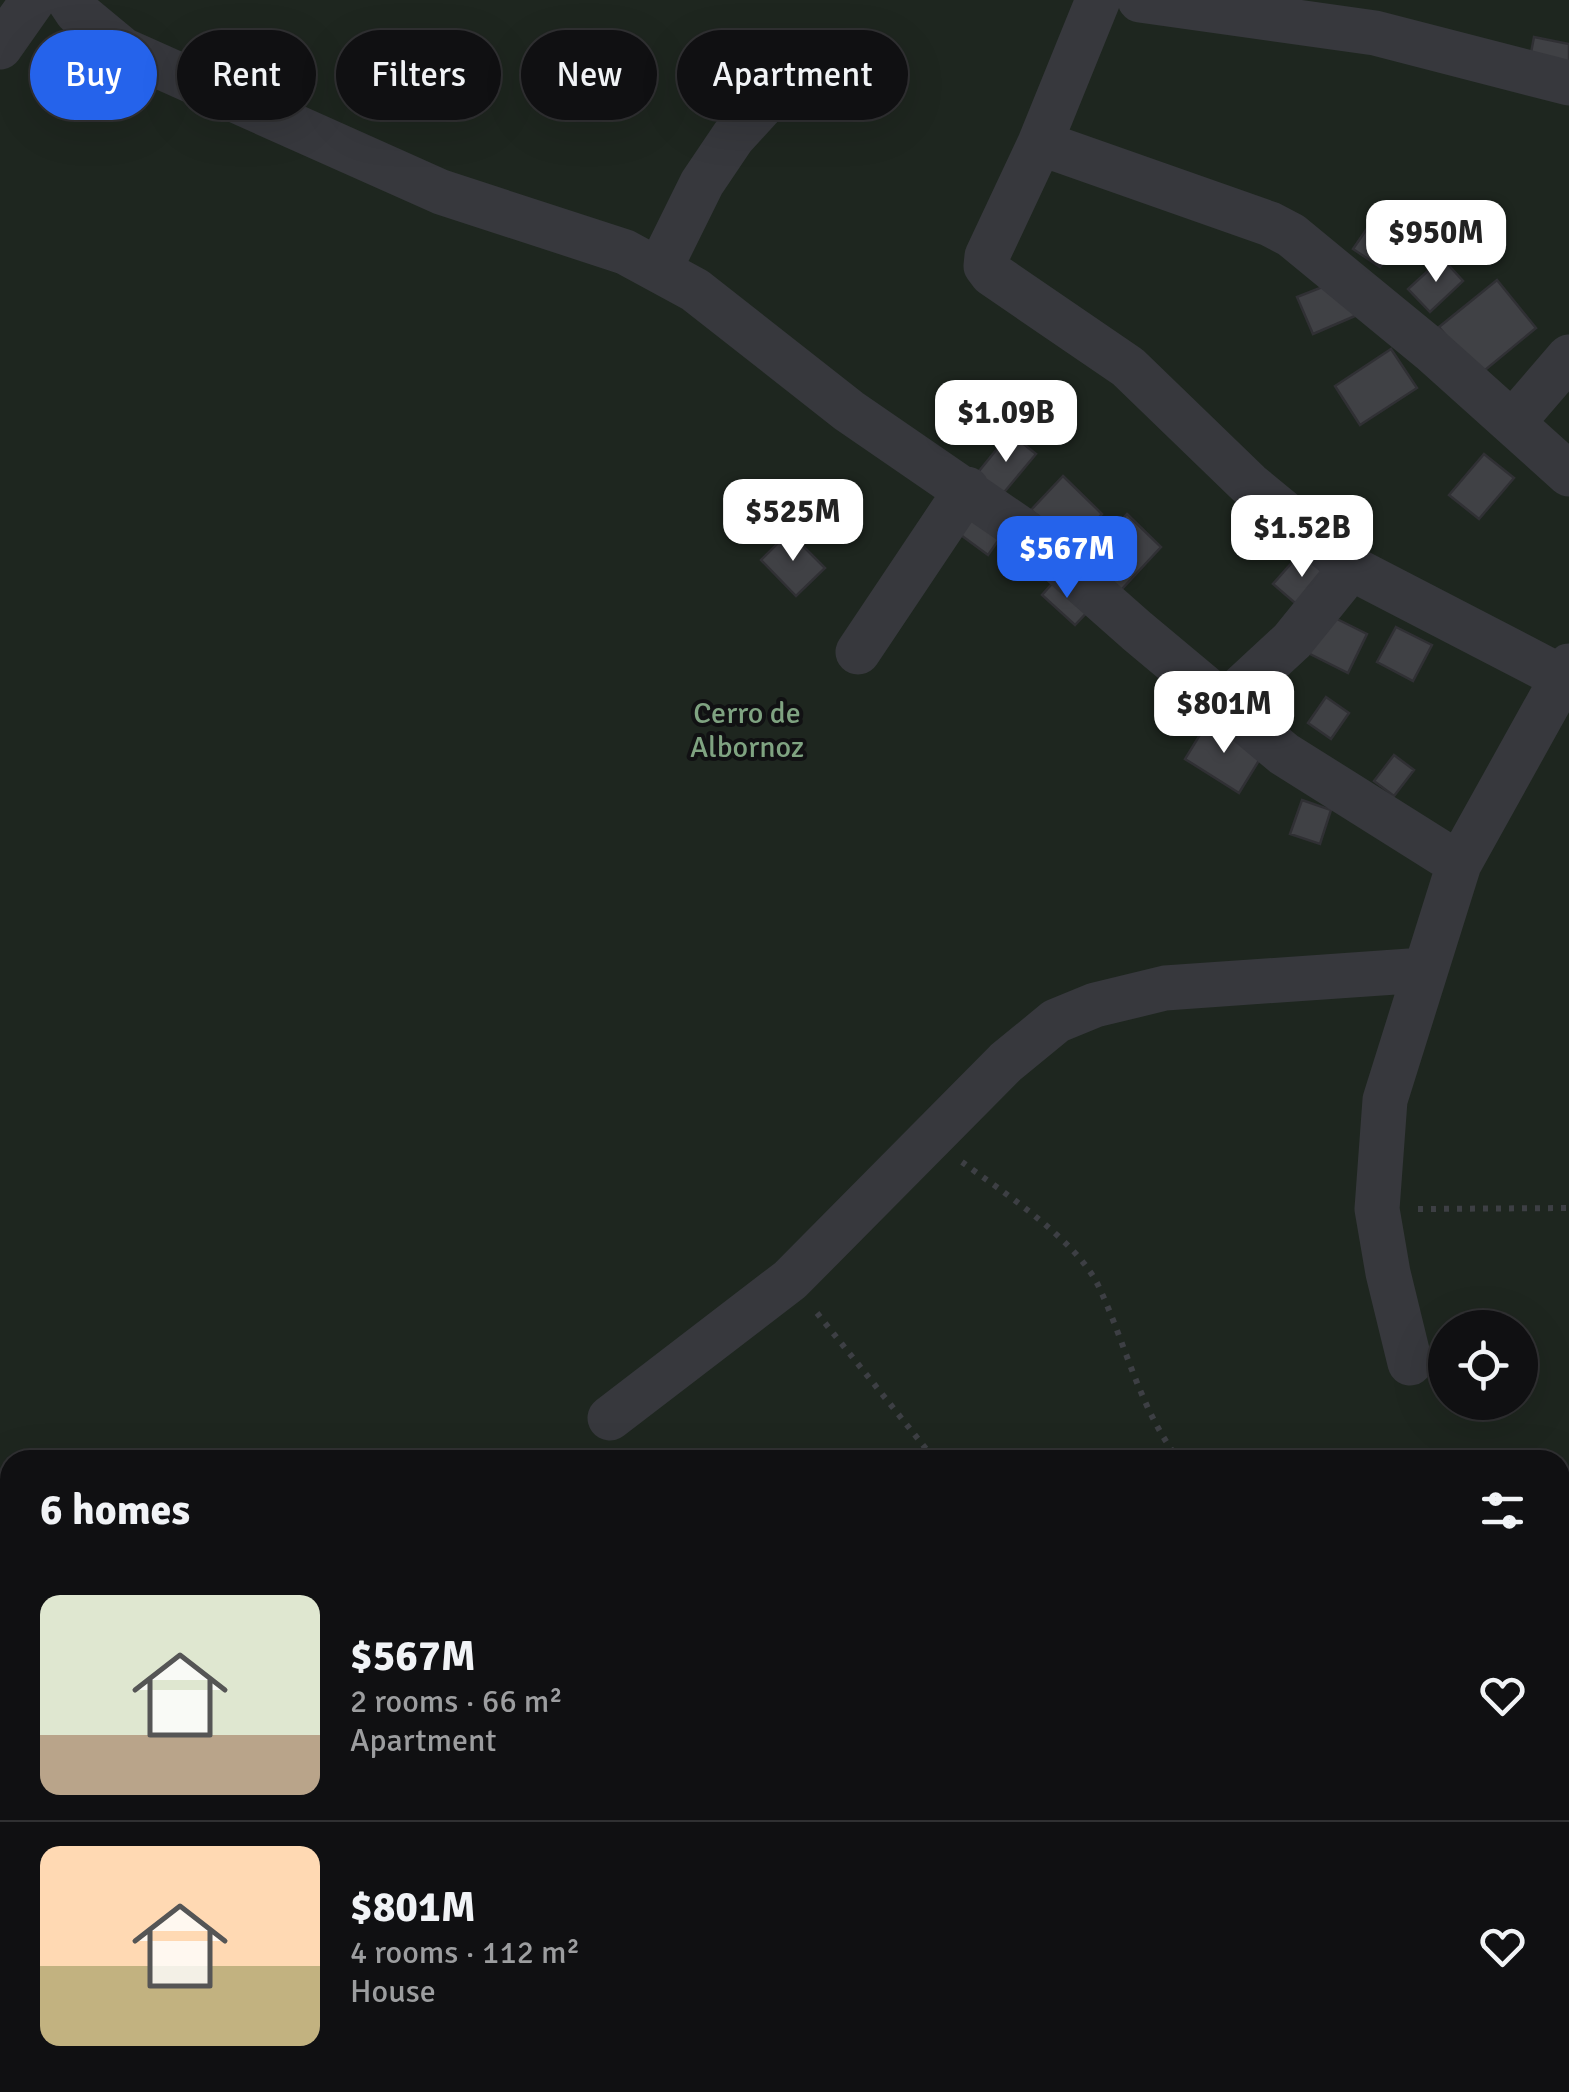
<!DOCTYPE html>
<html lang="en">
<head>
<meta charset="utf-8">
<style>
	:root { --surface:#101012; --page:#19191b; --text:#f1f3f6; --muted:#9c9d9f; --line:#303032; --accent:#2563eb }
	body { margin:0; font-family:Signika,sans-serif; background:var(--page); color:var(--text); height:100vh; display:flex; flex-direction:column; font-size:38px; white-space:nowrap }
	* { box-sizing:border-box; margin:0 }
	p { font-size:32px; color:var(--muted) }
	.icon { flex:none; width:55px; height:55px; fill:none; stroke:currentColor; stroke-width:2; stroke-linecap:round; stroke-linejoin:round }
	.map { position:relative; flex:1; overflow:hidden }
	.side { position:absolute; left:0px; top:1450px; width:1570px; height:642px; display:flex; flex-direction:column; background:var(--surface); border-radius:30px 30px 0 0; box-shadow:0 10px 40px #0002,0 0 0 2px var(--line) }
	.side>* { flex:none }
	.guide { position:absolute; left:30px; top:30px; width:1000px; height:90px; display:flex; gap:20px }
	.buttons { position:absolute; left:1428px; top:1310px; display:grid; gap:20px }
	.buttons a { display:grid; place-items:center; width:110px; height:110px; border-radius:50%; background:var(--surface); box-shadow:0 10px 40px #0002,0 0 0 2px var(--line); font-size:50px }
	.price { position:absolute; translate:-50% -85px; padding:0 22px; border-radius:20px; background:#fff; color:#222; font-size:32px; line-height:65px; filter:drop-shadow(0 2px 5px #0008) }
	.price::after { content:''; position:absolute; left:50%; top:60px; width:30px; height:22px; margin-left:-15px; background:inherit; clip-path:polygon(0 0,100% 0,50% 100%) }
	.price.on { background:var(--accent); color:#fff }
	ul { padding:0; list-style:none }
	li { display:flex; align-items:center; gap:30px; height:250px; padding:0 40px }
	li+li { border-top:2px solid var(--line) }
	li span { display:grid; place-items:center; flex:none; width:280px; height:200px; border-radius:20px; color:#555 }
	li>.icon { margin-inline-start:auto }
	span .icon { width:120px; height:120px; fill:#fffc; stroke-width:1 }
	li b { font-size:42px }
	h2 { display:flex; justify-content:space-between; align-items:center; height:120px; padding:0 40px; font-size:42px }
	.tag { padding:0 35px; border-radius:45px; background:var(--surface); box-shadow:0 10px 40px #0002,0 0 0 2px var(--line); font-size:35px; line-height:90px }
	.tag.on { background:var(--accent); color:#fff }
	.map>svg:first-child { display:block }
	.green { fill:#1e261f; fill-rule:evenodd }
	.building { fill:#404145; stroke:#303034; stroke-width:2.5 }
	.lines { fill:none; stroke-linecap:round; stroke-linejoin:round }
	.path { stroke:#3d3f44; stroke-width:6; stroke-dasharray:5 8; stroke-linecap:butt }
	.street { stroke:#37383d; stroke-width:45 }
	.labels { text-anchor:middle; stroke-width:8; stroke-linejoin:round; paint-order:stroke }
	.park-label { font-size:30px; fill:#7fa381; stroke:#111113 }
</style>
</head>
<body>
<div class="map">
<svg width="1569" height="2092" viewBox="0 0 1569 2092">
	<rect width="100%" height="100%" fill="#161618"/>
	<path class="green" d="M0,0H1569V2092H0ZM1445,1328H1520V1402H1445ZM10,1460H1560V2082H10Z"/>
	<path class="building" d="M1534,37L1569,44V71L1529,63Z
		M1375,217L1402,235L1380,267L1353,249Z
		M1442,258L1463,281L1430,312L1408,289Z
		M1340,280L1355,316L1313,334L1297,297Z
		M1497,280L1536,328L1479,375L1439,327Z
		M1391,349L1417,388L1360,425L1335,386Z
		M1010,433L1036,454L1001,496L975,476Z
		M1484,454L1514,478L1479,519L1449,495Z
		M1063,476L1102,514L1071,547L1031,510Z
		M972,507L1005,531L988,555L954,530Z
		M1127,514L1161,547L1121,590L1087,558Z
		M789,532L825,568L796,596L761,560Z
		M1303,550L1332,575L1302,609L1273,584Z
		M1058,577L1092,607L1075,625L1042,595Z
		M1327,614L1367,634L1348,673L1308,653Z
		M1396,627L1432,645L1413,681L1377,662Z
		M1326,697L1349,713L1331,739L1308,723Z
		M1209,720L1263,754L1239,793L1185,759Z
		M1394,755L1414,770L1394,796L1374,781Z
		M1302,800L1331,810L1320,844L1290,834Z"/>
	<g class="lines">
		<path class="path" d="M962,1162C1003,1192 1076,1240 1098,1285C1126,1344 1139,1408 1179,1460
			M1418,1209L1569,1208
			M817,1313L935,1460"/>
		<path class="street" d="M69,0L77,12L123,50L441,192L625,252L695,290L849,411L1025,532L1137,631L1284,754L1459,864
			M1098,0L1040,143L1270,224L1291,235L1431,350L1569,474
			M1140,0L1375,33L1569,83
			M0,47L33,0
			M1040,143L987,256L986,266L992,274L1128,367L1249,484L1351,568L1569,681
			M659,270L702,183L733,137L776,90
			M1513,422L1569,357
			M858,652L967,489
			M1225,703L1292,641L1351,568
			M1410,1363L1388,1273L1377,1209L1385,1100L1459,864L1569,666
			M610,1418L790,1280L1006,1062L1056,1021L1095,1005L1165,988L1424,970
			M0,1936L10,1941
			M332,2082L362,2092"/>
	</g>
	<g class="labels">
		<g class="park-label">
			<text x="747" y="723">Cerro de<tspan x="747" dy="34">Albornoz</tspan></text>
		</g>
	</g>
</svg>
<div class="buttons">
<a><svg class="icon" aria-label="locate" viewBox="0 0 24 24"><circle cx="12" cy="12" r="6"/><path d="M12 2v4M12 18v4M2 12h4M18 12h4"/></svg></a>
</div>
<b class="price" style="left:1436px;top:285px">$950M</b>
<b class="price" style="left:1006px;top:465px">$1.09B</b>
<b class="price" style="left:793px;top:564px">$525M</b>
<b class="price" style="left:1302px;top:580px">$1.52B</b>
<b class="price on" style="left:1067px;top:601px">$567M</b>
<b class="price" style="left:1224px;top:756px">$801M</b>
<div class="guide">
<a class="tag on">Buy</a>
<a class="tag">Rent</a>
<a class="tag">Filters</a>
<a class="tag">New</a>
<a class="tag">Apartment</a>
</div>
<section class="side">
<h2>6 homes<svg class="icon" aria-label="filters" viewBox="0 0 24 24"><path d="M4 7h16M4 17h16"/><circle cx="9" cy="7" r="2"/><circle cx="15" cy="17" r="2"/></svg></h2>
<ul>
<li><span style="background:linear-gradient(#dfe7d0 70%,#b9a48a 0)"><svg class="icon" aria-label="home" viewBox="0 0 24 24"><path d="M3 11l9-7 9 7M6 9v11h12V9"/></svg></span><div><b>$567M</b><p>2 rooms · 66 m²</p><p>Apartment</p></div><svg class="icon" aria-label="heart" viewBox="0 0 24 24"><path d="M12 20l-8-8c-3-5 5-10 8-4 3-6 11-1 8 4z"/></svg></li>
<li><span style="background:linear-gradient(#ffd9b3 60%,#c2b280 0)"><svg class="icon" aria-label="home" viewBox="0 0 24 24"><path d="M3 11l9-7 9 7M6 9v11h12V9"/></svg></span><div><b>$801M</b><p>4 rooms · 112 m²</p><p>House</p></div><svg class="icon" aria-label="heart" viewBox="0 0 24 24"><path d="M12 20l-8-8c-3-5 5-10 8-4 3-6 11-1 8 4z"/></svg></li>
</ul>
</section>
</div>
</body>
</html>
